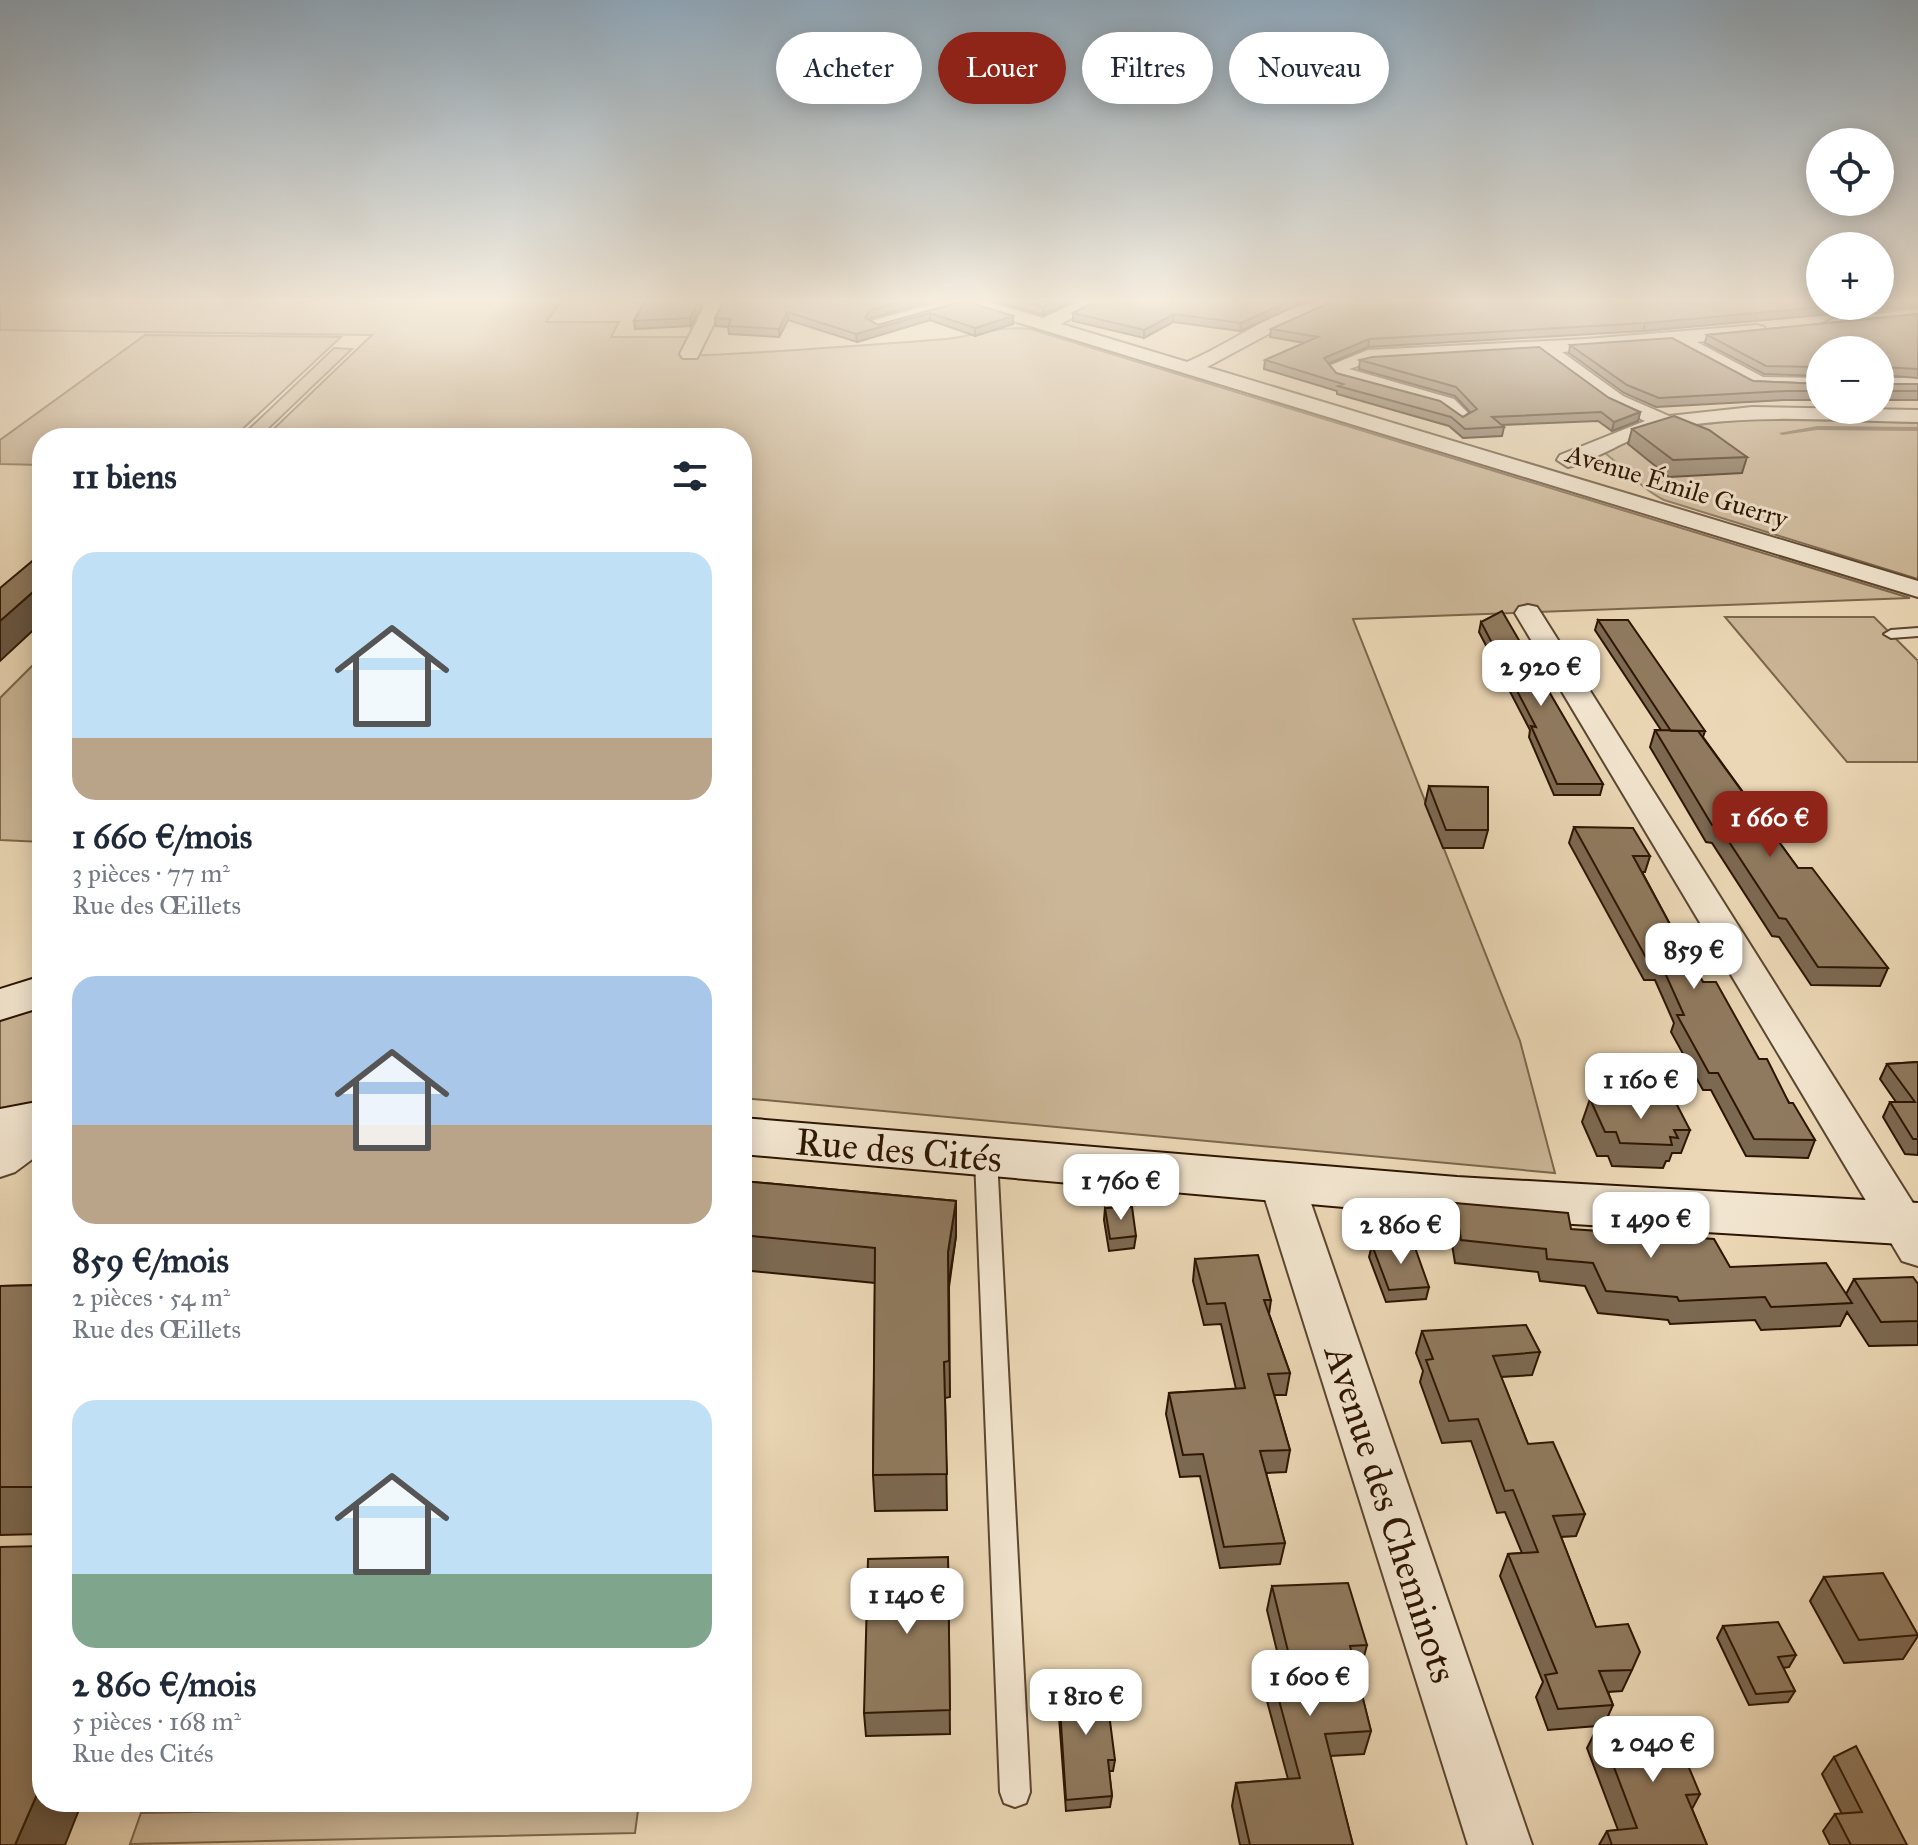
<!DOCTYPE html>
<html lang="fr">
<head>
<meta charset="utf-8">
<style>
	:root { --surface:#fff; --page:#f6f6f7; --text:#1f2937; --muted:#747a83; --accent:#8f2418 }
	body { margin:0; font-family:"IM FELL Great Primer",serif; background:var(--page); color:var(--text); height:100vh; display:flex; flex-direction:column; font-size:30px; white-space:nowrap }
	* { box-sizing:border-box; margin:0 }
	p { font-size:26px; color:var(--muted) }
	.icon { flex:none; width:44px; height:44px; fill:none; stroke:currentColor; stroke-width:2; stroke-linecap:round; stroke-linejoin:round }
	.map { position:relative; flex:1; overflow:hidden }
	.drawer { position:absolute; left:32px; top:428px; width:720px; height:1384px; display:flex; flex-direction:column; background:var(--surface); border-radius:32px; box-shadow:0 4px 20px #0003 }
	.drawer>* { flex:none }
	.hud { position:absolute; left:776px; top:32px; width:760px; height:72px; display:flex; gap:16px }
	.controls { position:absolute; left:1806px; top:128px; display:grid; gap:16px }
	.controls a { display:grid; place-items:center; width:88px; height:88px; border-radius:50%; background:var(--surface); box-shadow:0 4px 20px #0003; font-size:40px }
	.price { position:absolute; translate:-50% -68px; padding:0 18px; border-radius:16px; background:#fff; color:#222; font-size:26px; line-height:52px; filter:drop-shadow(0 2px 4px #0008) }
	.price::after { content:''; position:absolute; left:50%; top:48px; width:24px; height:18px; margin-left:-12px; background:inherit; clip-path:polygon(0 0,100% 0,50% 100%) }
	.price.selected { background:var(--accent); color:#fff }
	ul { padding:0; list-style:none }
	li { display:grid; align-content:center; gap:16px; height:424px; padding:0 40px }
	li span { display:grid; place-items:center; height:248px; border-radius:24px; color:#555 }
	li>.icon { margin-inline-start:auto }
	span .icon { width:144px; height:144px; fill:#fffc; stroke-width:1 }
	li b { font-size:34px }
	h2 { display:flex; justify-content:space-between; align-items:center; height:96px; padding:0 40px; font-size:34px }
	.tag { padding:0 28px; border-radius:36px; background:var(--surface); box-shadow:0 4px 20px #0003; font-size:28px; line-height:72px }
	.tag.selected { background:var(--accent); color:#fff }
	.map>svg:first-child { display:block }
	.green { fill:#cbb697; stroke:#7c664c; stroke-width:2 }
	.lines { fill:none; stroke-linecap:round; stroke-linejoin:round }
	.stream { fill:#786249; fill-rule:evenodd }
	.lane-casing { stroke:#5c462f; stroke-width:4 }
	.street-casing { stroke:#5c462f; stroke-width:4 }
	.secondary-casing { stroke:#2d1502; stroke-width:4 }
	.lane { fill:#f2e5cf; fill-rule:evenodd }
	.street { fill:#f2e5cf; fill-rule:evenodd }
	.secondary { fill:#f2e5cf; fill-rule:evenodd }
	.wall { fill:#7c6952; stroke:#2d1502; stroke-width:2 }
	.shaded-wall { fill:#655542; stroke:#2d1502; stroke-width:2 }
	.building { fill:#907a5f; stroke:#2d1502; stroke-width:2 }
	.labels { text-anchor:middle; stroke-width:6; stroke-linejoin:round; paint-order:stroke }
	.far-street-label { font-size:26px; fill:#2d1502; stroke:#f2e5cf }
	.near-street-label { font-size:38px; fill:#2d1502; stroke:#f2e5cf }
</style>
</head>
<body>
<div class="map">
<svg width="1918" height="1845" viewBox="0 0 1918 1845">
	<rect width="100%" height="100%" fill="#ebd7b5"/>
	<filter id="stains"><feTurbulence type="fractalNoise" baseFrequency=".0025" numOctaves="4"/><feColorMatrix values="0 0 0 0 .2 0 0 0 0 .09 0 0 0 0 .02 0 0 0 .5 -.17"/></filter>
	<radialGradient id="worn" r=".72"><stop offset=".6" stop-color="#630" stop-opacity="0"/><stop offset="1" stop-color="#630" stop-opacity=".3"/></radialGradient>
	<path class="green" d="M0,299H563L546,322H619L611,337H689L681,356C770,353 857,346 946,339C974,336 1002,325 1030,329L1910,598L1353,619L1520,1041L1555,1173L742,1098V438H264L372,335L0,330Z
		M145,335L341,337L233,438H42V465L0,464V440Z
		M334,348L352,349L259,438H239Z
		M1774,419H1918V579L1664,500C1640,488 1623,466 1601,450C1658,428 1713,421 1774,419Z
		M1725,617H1874L1918,661V762H1847Z
		M42,656V842L0,840V698Z
		M42,1004V1102L0,1108V1019Z
		M639,1803L635,1833L130,1844L141,1813Z"/>
	<g class="lines">
		<path class="stream" d="M1817,426L1918,427V431L1817,430L1782,435L1779,433Z"/>
		<defs>
			<path id="lane" d="M1918,628V636L1891,638L1884,634L1891,630Z
				M986,1150L994,1153L997,1158L1030,1792L1026,1803L1015,1807L1004,1803L1000,1792L975,1158L978,1153Z"/>
			<path id="street" d="M708,299H726L697,358H683L680,354Z
				M950,299H978L1043,318L1084,299H1107L1061,324L1187,362C1244,338 1282,299 1347,299L1287,324L1207,367L1918,581V597L964,306L877,330L868,325L871,321Z
				M1918,309V319L1832,329L1823,324L1832,319Z
				M1757,325L1764,327V335L1697,342L1763,377L1820,378V390L1752,387L1672,344L1562,352L1623,396L1669,416L1752,407L1918,410V422C1832,421 1744,412 1660,430C1627,437 1600,459 1568,467L1557,460L1560,455L1645,421L1609,404L1539,353L1370,362L1349,369L1454,399L1472,417L1462,423L1455,421L1440,407L1336,379L1326,367L1368,350L1586,339Z
				M1880,378H1918V390H1880Z
				M1528,605L1537,607L1541,613L1918,1211V1266L1902,1261L1515,613L1519,607Z
				M42,1116V1152L15,1172L0,1177V1139L27,1120Z
				M1282,1167L1297,1172L1304,1183L1532,1845H1468L1260,1183L1267,1172Z"/>
			<path id="secondary" d="M42,976V1007L0,1020V989Z
				M42,1101V1137L0,1145V1109Z
				M742,1118L1457,1177L1918,1203V1245L1457,1217L742,1154Z"/>
		</defs>
		<use href="#lane" class="lane-casing"/>
		<use href="#street" class="street-casing"/>
		<use href="#secondary" class="secondary-casing"/>
		<use href="#lane" class="lane"/>
		<use href="#street" class="street"/>
		<use href="#secondary" class="secondary"/>
	</g>
	<path class="wall" d="M646,299H705L691,326L635,329L634,321Z
		M725,299H940L870,318L869,320L878,325L964,301L1013,316V324L975,336L930,320L857,342L788,320L779,337L729,334L728,327L716,326L715,318Z
		M988,299H1077L1043,315Z
		M1100,299H1327L1302,303L1240,331L1173,322L1144,338L1073,321V313Z
		M1714,299H1918V306L1643,331L1368,347L1329,364L1336,373L1463,417L1470,412L1455,396L1359,369L1360,360L1609,398L1640,412L1638,421L1612,431L1598,421L1502,425L1504,427L1502,436L1463,438L1449,426L1337,394V391L1264,369L1265,360L1304,343L1270,337L1271,329L1714,302L1717,300Z
		M1918,314V378L1882,375L1881,384H1918V400H1880V350H1820V376L1764,374L1705,343L1707,335Z
		M1570,345L1753,381L1820,384V400H1784L1656,407L1624,393L1569,353Z
		M1632,429L1747,457L1742,473L1669,477L1628,444Z
		M1598,620L1705,731L1703,737L1798,868L1888,968L1880,986L1811,985L1779,937L1772,936L1712,843L1706,842L1650,747L1655,730H1661L1595,630Z
		M1481,622L1603,784L1600,795H1554L1529,737L1530,730L1479,632Z
		M1429,786L1488,830L1483,848H1443L1425,804Z
		M1574,827L1650,856L1645,872H1642L1680,943L1703,982L1759,1059L1815,1140L1808,1158L1746,1156L1711,1090H1703L1671,1032L1674,1023L1655,980H1644L1569,843Z
		M1918,1062V1155L1905,1154L1883,1117L1890,1102H1896L1880,1079L1887,1064Z
		M1590,1099L1690,1130L1681,1153H1672L1669,1161H1666L1663,1168L1612,1166L1608,1156H1597L1582,1122Z
		M742,1181L956,1201V1236L949,1287L950,1397L945,1398L947,1510L875,1511L873,1475L875,1283L742,1270Z
		M1455,1203L1846,1294L1854,1279L1918,1284V1345L1869,1346L1847,1312L1840,1326L1761,1330L1755,1320L1670,1324L1668,1320L1598,1313L1585,1286L1540,1281L1538,1272L1455,1263L1449,1225Z
		M1105,1208L1136,1236L1134,1248L1109,1251L1104,1220Z
		M1372,1245L1429,1287L1426,1299L1386,1302L1369,1257Z
		M1195,1259L1271,1300L1269,1314L1290,1373L1286,1395H1274L1290,1450L1286,1472L1266,1473L1285,1543L1280,1564L1220,1568L1200,1476L1180,1477L1166,1414L1169,1393L1236,1389L1221,1324L1204,1325L1193,1281Z
		M42,1285V1534L0,1535V1286Z
		M1422,1331L1540,1352L1532,1375L1501,1377L1528,1444L1585,1514L1576,1536L1561,1537L1596,1627L1632,1670L1622,1691L1608,1692L1613,1705L1604,1725L1700,1794L1692,1809L1707,1845H1599L1607,1831L1618,1830L1587,1748L1598,1726L1548,1730L1536,1697L1543,1682L1500,1576L1508,1554L1522,1553L1505,1512L1497,1513L1471,1441L1442,1443L1420,1382L1423,1371L1416,1353Z
		M948,1557L950,1734L866,1736L864,1713Z
		M1824,1577L1918,1636L1903,1659L1844,1663L1810,1601Z
		M1272,1586L1367,1645L1361,1668L1355,1669L1371,1731L1364,1754L1330,1756L1353,1845H1240L1232,1806L1236,1783L1288,1779L1260,1675L1266,1652L1277,1651L1267,1610Z
		M1723,1626L1796,1655L1789,1667L1783,1668L1795,1691L1788,1702L1749,1705L1717,1638Z
		M1058,1678L1115,1760L1113,1771H1109L1112,1796L1110,1807L1066,1811L1057,1690Z
		M1834,1757L1907,1845H1830L1823,1831L1835,1814H1842L1822,1774Z"/>
	<path class="shaded-wall" d="M700,299H705L691,326L690,318Z
		M911,299H940L870,318L865,326V318L870,310Z
		M1060,299H1077L1043,315V307Z
		M1294,299H1327L1302,303L1240,331L1241,323Z
		M1918,299V306L1643,331L1645,323L1834,306H1880V302Z
		M787,312L788,320L779,337V329Z
		M930,313V320L857,342L856,334Z
		M1174,314L1173,322L1144,338V330Z
		M1013,316V324L975,336V328Z
		M1369,339L1368,347L1323,366L1324,358Z
		M1640,412L1638,421L1612,431L1614,422Z
		M42,584V622L0,661V621Z
		M956,1201V1236L948,1288V1252Z
		M42,1783V1802H82L65,1845H15Z"/>
	<path class="building" d="M646,299H700L690,318L634,321Z
		M725,299H911L870,310L865,318L878,325L964,301L1013,316L975,328L930,313L856,334L787,312L779,329L728,326L731,319L715,318Z
		M1015,299H1060L1043,307Z
		M1100,299H1294L1241,323L1174,314L1144,330L1073,313Z
		M1338,299H1709L1714,302L1720,299H1820V306H1834L1645,323L1369,339L1324,358L1336,373L1440,401L1463,417L1477,409L1456,387L1360,360L1372,357L1539,347L1609,398L1640,412L1614,422L1601,412L1492,417L1504,427L1465,429L1451,417L1338,386L1343,384L1265,360L1318,337L1271,329Z
		M1880,299H1913L1880,302Z
		M1918,314V369L1883,367L1881,384H1918V391H1880V350H1820V367L1766,366L1707,335Z
		M1672,338L1753,381L1820,384V391H1786L1659,398L1627,385L1570,345Z
		M1674,416L1709,430L1747,457L1673,460L1632,429Z
		M42,553V584L0,621V588Z
		M1502,611L1603,784H1557L1531,726L1536,727L1481,622Z
		M1598,620H1628L1705,731H1671Z
		M1655,730L1698,731L1798,868H1812L1888,968L1818,967L1786,919L1779,918L1718,825H1712Z
		M1429,786L1488,787V830H1446Z
		M1574,827L1633,828L1650,856H1633L1680,943L1703,982H1716L1759,1059H1767L1789,1103H1793L1815,1140L1754,1139L1718,1073H1709L1677,1015H1684L1661,964L1649,963Z
		M1918,1062V1139H1913L1890,1102H1915L1887,1064Z
		M1590,1099L1676,1103L1690,1130H1674L1678,1138L1670,1137L1672,1145L1620,1143L1616,1132H1605Z
		M742,1181L956,1201L948,1252L949,1361L944,1362L947,1474L873,1475L875,1248L742,1235Z
		M1455,1203L1568,1213L1571,1229L1714,1239L1730,1267L1826,1263L1852,1303L1771,1307L1765,1297L1679,1301L1677,1297L1606,1291L1593,1263L1547,1259L1546,1249L1461,1240Z
		M1132,1207L1136,1236L1110,1239L1105,1208Z
		M1413,1242L1429,1287L1389,1290L1372,1245Z
		M1258,1255L1271,1300H1264L1290,1373L1268,1374L1290,1450L1260,1451L1285,1543L1224,1547L1203,1454L1183,1455L1169,1393L1245,1388L1225,1303L1207,1304L1195,1259Z
		M1913,1277L1918,1284V1321L1881,1322L1854,1279Z
		M42,1285V1487H0V1286Z
		M1526,1325L1540,1352L1493,1356L1528,1444L1553,1442L1585,1514L1553,1516L1596,1627L1628,1624L1640,1652L1632,1670L1599,1671L1613,1705L1558,1709L1545,1675L1557,1673L1508,1554L1538,1552L1513,1490L1505,1491L1478,1419L1449,1421L1426,1360L1433,1359L1422,1331Z
		M42,1546V1783L15,1845H0V1547Z
		M948,1557L950,1710L864,1713L868,1559Z
		M1883,1573L1918,1635L1859,1640L1824,1577Z
		M1348,1583L1367,1645L1350,1646L1371,1731L1325,1734L1353,1845H1250L1236,1783L1300,1778L1266,1652L1288,1651L1272,1586Z
		M1778,1622L1796,1655L1778,1657L1795,1691L1756,1694L1723,1626Z
		M1104,1675L1115,1760H1108L1112,1796L1066,1800L1058,1678Z
		M1669,1720L1700,1794L1686,1795L1707,1845H1612L1607,1831L1637,1828L1598,1725Z
		M1856,1746L1907,1845H1851L1835,1814L1862,1812L1834,1757Z"/>
	<linearGradient id="sky" x2="0" y2="1"><stop stop-color="#8fa8bb"/><stop offset="0.54" stop-color="#f6edde"/><stop offset="1" stop-color="#f6edde" stop-opacity="0"/></linearGradient>
	<rect width="1918" height="557" fill="url(#sky)"/>
	<g class="labels">
		<g class="far-street-label">
			<text transform="translate(1677 486) rotate(17)" y="9">Avenue Émile Guerry</text>
		</g>
		<g class="near-street-label">
			<text transform="translate(899 1150) rotate(5)" y="13">Rue des Cités</text>
			<text transform="translate(1391 1514) rotate(72)" y="13">Avenue des Cheminots</text>
		</g>
	</g>
	<rect width="100%" height="100%" filter="url(#stains)"/>
	<rect width="100%" height="100%" fill="url(#worn)"/>
</svg>
<div class="controls">
<a><svg class="icon" aria-label="locate" viewBox="0 0 24 24"><circle cx="12" cy="12" r="6"/><path d="M12 2v4M12 18v4M2 12h4M18 12h4"/></svg></a>
<a>+</a>
<a>−</a>
</div>
<b class="price" style="left:1541px;top:708px">2 920 €</b>
<b class="price selected" style="left:1770px;top:859px">1 660 €</b>
<b class="price" style="left:1694px;top:991px">859 €</b>
<b class="price" style="left:1641px;top:1121px">1 160 €</b>
<b class="price" style="left:1121px;top:1222px">1 760 €</b>
<b class="price" style="left:1651px;top:1260px">1 490 €</b>
<b class="price" style="left:1401px;top:1266px">2 860 €</b>
<b class="price" style="left:907px;top:1636px">1 140 €</b>
<b class="price" style="left:1310px;top:1718px">1 600 €</b>
<b class="price" style="left:1086px;top:1737px">1 810 €</b>
<b class="price" style="left:1653px;top:1784px">2 040 €</b>
<div class="hud">
<a class="tag">Acheter</a>
<a class="tag selected">Louer</a>
<a class="tag">Filtres</a>
<a class="tag">Nouveau</a>
</div>
<section class="drawer">
<h2>11 biens<svg class="icon" aria-label="filters" viewBox="0 0 24 24"><path d="M4 7h16M4 17h16"/><circle cx="9" cy="7" r="2"/><circle cx="15" cy="17" r="2"/></svg></h2>
<ul>
<li><span style="background:linear-gradient(#bfe0f5 75%,#b9a48a 0)"><svg class="icon" aria-label="home" viewBox="0 0 24 24"><path d="M3 11l9-7 9 7M6 9v11h12V9"/></svg></span><div><b>1 660 €/mois</b><p>3 pièces · 77 m²</p><p>Rue des Œillets</p></div></li>
<li><span style="background:linear-gradient(#a9c7e8 60%,#b9a48a 0)"><svg class="icon" aria-label="home" viewBox="0 0 24 24"><path d="M3 11l9-7 9 7M6 9v11h12V9"/></svg></span><div><b>859 €/mois</b><p>2 pièces · 54 m²</p><p>Rue des Œillets</p></div></li>
<li><span style="background:linear-gradient(#bfe0f5 70%,#7fa58c 0)"><svg class="icon" aria-label="home" viewBox="0 0 24 24"><path d="M3 11l9-7 9 7M6 9v11h12V9"/></svg></span><div><b>2 860 €/mois</b><p>5 pièces · 168 m²</p><p>Rue des Cités</p></div></li>
</ul>
</section>
</div>
</body>
</html>
